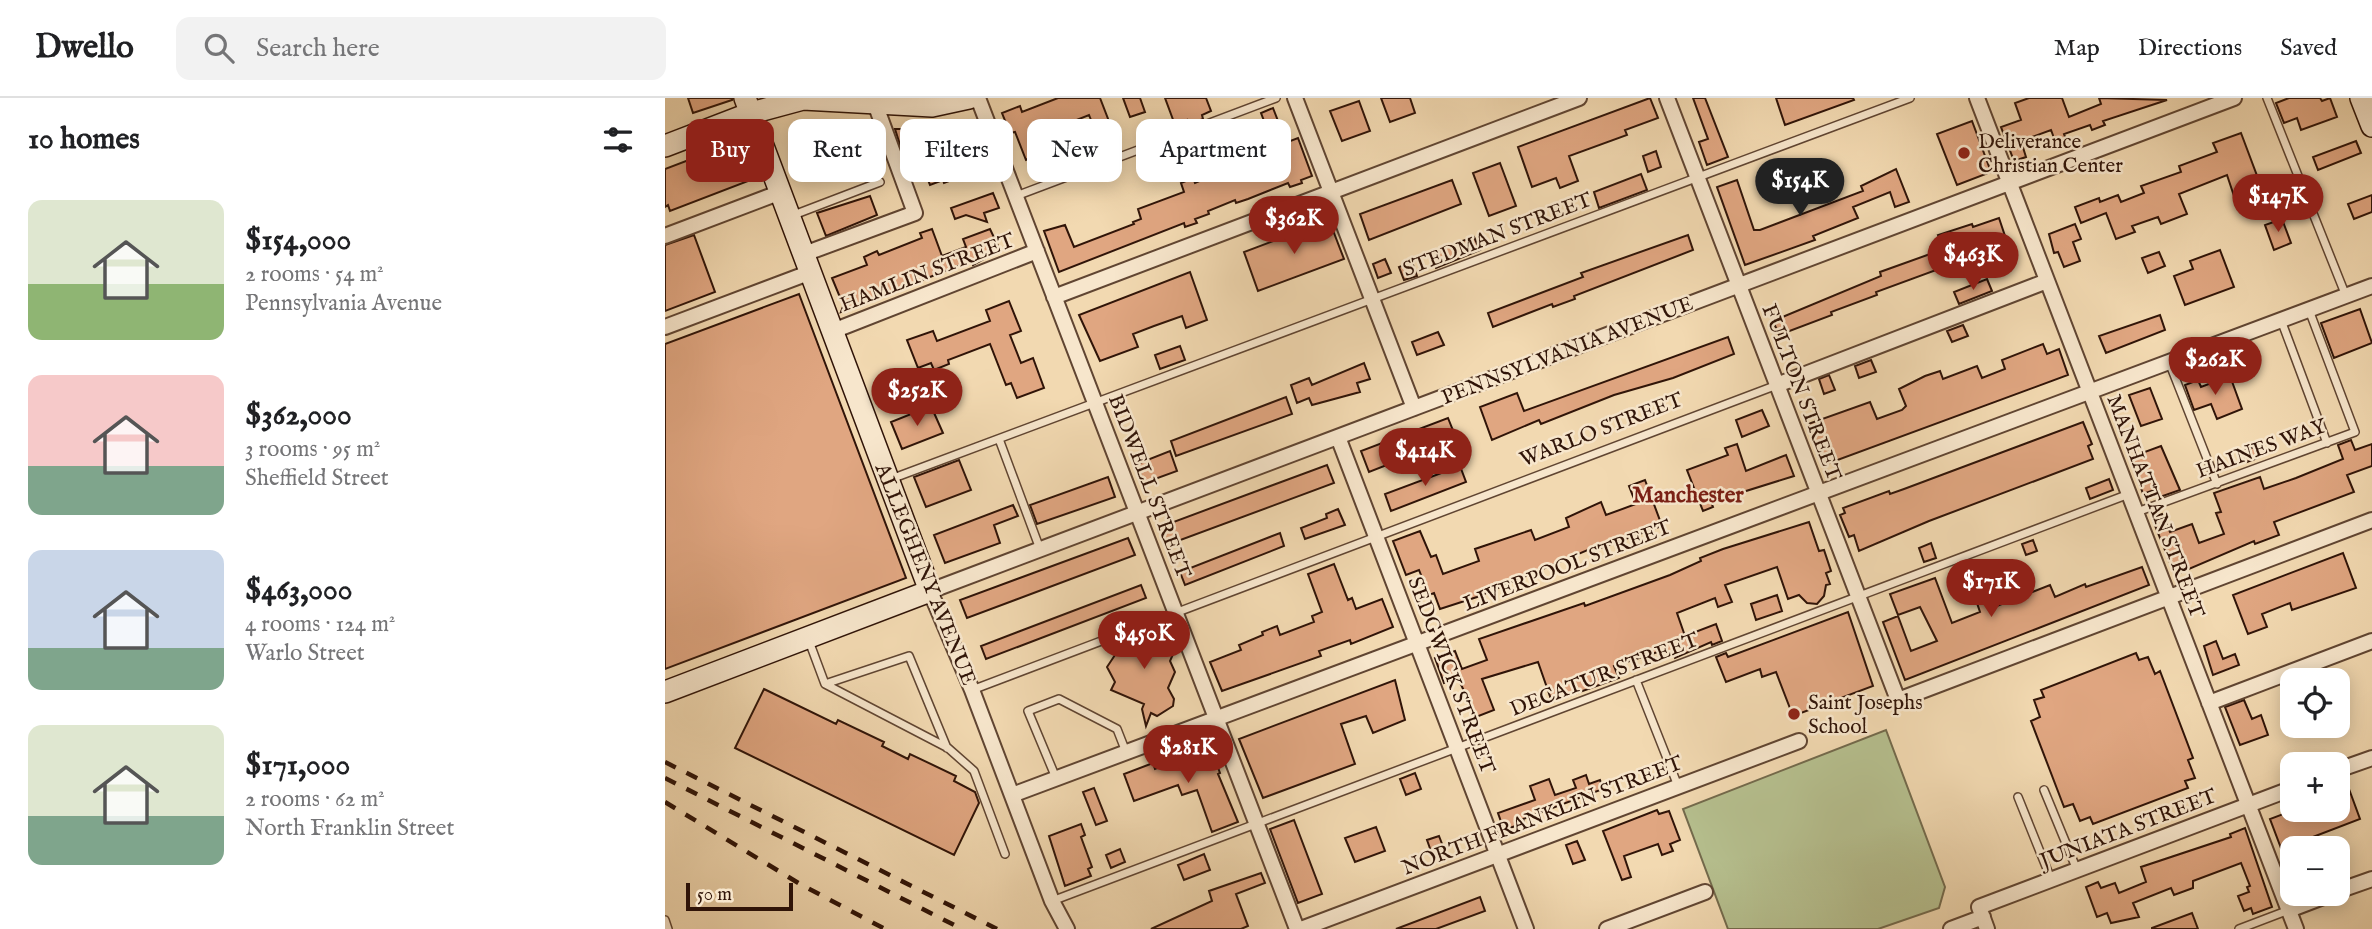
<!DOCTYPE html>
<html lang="en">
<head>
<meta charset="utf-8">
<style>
	:root { --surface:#fff; --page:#f2f2f2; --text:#202124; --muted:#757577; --line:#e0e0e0; --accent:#8f2418 }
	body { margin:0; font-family:"IM FELL English",serif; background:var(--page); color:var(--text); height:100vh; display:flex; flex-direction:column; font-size:26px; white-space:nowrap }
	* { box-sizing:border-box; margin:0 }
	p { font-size:23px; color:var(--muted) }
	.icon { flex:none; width:38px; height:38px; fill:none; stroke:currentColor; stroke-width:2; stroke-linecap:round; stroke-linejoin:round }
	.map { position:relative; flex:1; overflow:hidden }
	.sheet { display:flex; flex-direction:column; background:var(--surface); width:665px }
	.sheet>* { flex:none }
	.banner { position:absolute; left:21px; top:21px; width:665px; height:63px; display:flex; gap:14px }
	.fabs { position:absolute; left:1615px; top:570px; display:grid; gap:14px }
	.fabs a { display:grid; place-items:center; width:70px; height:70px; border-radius:14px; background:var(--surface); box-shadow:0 4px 18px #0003; font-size:35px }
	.scale { position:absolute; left:21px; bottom:18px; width:107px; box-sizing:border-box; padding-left:7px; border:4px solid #301408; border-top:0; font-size:19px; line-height:24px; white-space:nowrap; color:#301408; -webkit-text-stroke:5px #f7e6cc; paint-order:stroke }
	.price { position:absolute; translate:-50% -60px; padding:0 16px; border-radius:24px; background:var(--accent); color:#fff; font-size:23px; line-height:46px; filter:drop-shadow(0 2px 4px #0008) }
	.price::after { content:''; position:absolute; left:50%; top:42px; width:21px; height:16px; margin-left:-10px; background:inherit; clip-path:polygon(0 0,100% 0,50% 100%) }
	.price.active { background:#222; color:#fff }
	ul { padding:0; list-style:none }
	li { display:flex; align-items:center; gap:21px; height:175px; padding:0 28px }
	li span { display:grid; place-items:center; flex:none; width:196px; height:140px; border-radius:14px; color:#555 }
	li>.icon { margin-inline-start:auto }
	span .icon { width:84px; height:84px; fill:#fffc; stroke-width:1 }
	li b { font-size:30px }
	h2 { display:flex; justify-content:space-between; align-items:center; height:84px; padding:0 28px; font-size:30px }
	.chip { padding:0 24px; border-radius:14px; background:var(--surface); box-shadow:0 4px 18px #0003; font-size:24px; line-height:63px }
	.chip.active { background:var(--accent); color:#fff }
	header { display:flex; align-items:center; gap:42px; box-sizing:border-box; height:98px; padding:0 35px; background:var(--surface); border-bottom:2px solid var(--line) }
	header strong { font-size:33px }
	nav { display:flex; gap:38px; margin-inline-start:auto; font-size:24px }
	.search { width:490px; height:63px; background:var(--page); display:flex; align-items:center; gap:18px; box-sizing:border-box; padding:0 24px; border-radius:14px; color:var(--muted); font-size:26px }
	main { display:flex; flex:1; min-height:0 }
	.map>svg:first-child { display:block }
	.green { fill:#b6c08f; stroke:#736a4c; stroke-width:2 }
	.building { fill:#e0a681; stroke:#301408; stroke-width:2 }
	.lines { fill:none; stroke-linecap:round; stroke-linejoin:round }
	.lane-casing { stroke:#604532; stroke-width:10 }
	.street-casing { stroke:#604532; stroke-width:18 }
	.secondary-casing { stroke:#301408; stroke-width:24 }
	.lane { stroke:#f7e6cc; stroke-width:7 }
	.street { stroke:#f7e6cc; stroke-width:14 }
	.secondary { stroke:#f7e6cc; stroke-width:21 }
	.rail { stroke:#301408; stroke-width:4.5; stroke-dasharray:12 12; stroke-linecap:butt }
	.poi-dot { fill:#8f2418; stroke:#f7e6cc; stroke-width:2.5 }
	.labels { text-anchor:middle; stroke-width:5; stroke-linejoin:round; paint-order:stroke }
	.poi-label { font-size:21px; fill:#301408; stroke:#f7e6cc; text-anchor:start }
	.street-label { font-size:21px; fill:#301408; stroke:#f7e6cc }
	.neighbourhood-label { font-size:23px; font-weight:bold; fill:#7a1f14; stroke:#f7e6cc }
</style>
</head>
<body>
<header>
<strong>Dwello</strong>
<div class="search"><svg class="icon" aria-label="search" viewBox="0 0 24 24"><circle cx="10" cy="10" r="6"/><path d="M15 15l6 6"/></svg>Search here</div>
<nav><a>Map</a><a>Directions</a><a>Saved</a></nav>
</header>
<main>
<section class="sheet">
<h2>10 homes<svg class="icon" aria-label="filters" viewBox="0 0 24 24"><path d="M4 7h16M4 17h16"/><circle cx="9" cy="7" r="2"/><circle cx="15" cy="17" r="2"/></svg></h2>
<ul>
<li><span style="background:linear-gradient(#dfe7d0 60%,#8fb573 0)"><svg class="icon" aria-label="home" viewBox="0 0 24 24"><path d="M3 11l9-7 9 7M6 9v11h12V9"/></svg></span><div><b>$154,000</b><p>2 rooms · 54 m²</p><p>Pennsylvania Avenue</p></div></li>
<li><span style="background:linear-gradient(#f6c9c9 65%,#7fa58c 0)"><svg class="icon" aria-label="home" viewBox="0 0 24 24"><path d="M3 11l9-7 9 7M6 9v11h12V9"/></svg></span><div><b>$362,000</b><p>3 rooms · 95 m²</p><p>Sheffield Street</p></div></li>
<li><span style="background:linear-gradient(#c9d6e8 70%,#7fa58c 0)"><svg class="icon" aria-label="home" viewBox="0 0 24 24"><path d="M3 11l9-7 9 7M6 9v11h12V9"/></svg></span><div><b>$463,000</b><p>4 rooms · 124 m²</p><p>Warlo Street</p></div></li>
<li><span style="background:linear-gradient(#dfe7d0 65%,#7fa58c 0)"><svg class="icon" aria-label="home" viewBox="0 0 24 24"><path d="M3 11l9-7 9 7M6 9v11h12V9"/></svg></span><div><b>$171,000</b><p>2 rooms · 62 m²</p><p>North Franklin Street</p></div></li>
</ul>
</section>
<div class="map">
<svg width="1707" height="831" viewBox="0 0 1707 831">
	<rect width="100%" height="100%" fill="#f2d9b1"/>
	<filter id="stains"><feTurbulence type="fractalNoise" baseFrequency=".00286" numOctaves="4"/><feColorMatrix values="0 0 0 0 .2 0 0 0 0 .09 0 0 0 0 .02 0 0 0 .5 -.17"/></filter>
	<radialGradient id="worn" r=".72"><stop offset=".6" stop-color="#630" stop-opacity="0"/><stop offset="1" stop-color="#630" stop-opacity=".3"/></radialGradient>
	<path class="green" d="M1221,632L1280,789L1274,810L1213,831H1063L1018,711Z"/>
	<path class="building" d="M23,0H67V2L28,15Z
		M393,0H435L445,26L430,32L424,17L366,40L373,57L361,62L350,34L345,35L337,15L355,8L357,14Z
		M458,0H475L480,14L465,19Z
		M500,0H541L546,13L537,17L538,21L523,27L522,22L510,27Z
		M716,0H745L750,15L725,24Z
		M985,0L993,20L960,32L962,37L904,58L913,83L895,90L891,80L867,89L853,49Z
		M1028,0H1040L1063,59L1042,67L1034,44L1043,41Z
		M1111,0H1188L1189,2L1120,27Z
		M1364,0H1397L1404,19L1436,6L1434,0L1502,2L1438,23L1440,27L1427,32L1425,27L1399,36L1402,44L1392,48L1386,32L1356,43L1361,59L1349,63L1336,29L1356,22L1350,5Z
		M1624,0H1655L1657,3L1665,0L1672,19L1636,32L1632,20L1619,25L1611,5Z
		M694,3L705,33L677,43L665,13Z
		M608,10L613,23L601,28L596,15Z
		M1307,23L1326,74L1292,87L1272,36Z
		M230,31H260L263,40L236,50Z
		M163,32L173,59L143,71L136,53L141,52L137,42Z
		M542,33L549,52L533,57L527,38Z
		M1576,35L1597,91L1570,101L1562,77L1514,96L1522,116L1496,126L1493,119L1467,128L1470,134L1451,141L1441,115L1416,125L1410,109L1434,100L1435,104L1453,97L1456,104L1479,95L1476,88L1516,74L1514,68L1552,54L1548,45Z
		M633,40L647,78L636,82L637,85L625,89L623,85L583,101L571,105L570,102L543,113L544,116L530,121L532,125L520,129L519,125L394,174L379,133L400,127L409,149L469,126L468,124L476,121L473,111L519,94L516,85L528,80L530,85L563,71L560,65L582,56L591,78L616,67L619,66L612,48Z
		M76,42L91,80L5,113L3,107L0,109V71Z
		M1691,43L1696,55L1653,72L1648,59Z
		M316,53L322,69L279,85L278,82L265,87L260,74Z
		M991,53L996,69L983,74L978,58Z
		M835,65L851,108L824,118L808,75Z
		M1231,71L1244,104L1230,109L1225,94L1188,109L1193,120L1148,138L1150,142L1080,167L1052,89L1072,82L1089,132H1095L1198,93L1196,88Z
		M976,76L982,92L934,110L929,94Z
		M1618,78L1624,95L1612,99L1606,83Z
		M787,82L796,106L704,142L695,116Z
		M328,95L334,110L319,115L322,124L301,117L290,121L286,110Z
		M1707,97V114L1689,121L1683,106Z
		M205,98L212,117L161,138L152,115Z
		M1334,120L1347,159L1310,173L1302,154L1272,166L1274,171L1211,194L1212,197L1166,214L1167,217L1114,237L1108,223L1216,178L1215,174L1279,151L1273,137L1307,126L1308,129Z
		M1617,121L1626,145L1609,152L1600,127Z
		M664,122L679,161L593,193L579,154Z
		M1410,126L1416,141L1408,144L1415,163L1399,169L1393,154L1389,155L1384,136Z
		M267,131L277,158L301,149L298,141L325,131L335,152L308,167L307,164L298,166L176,214L180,203L174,197L167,180L202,167L199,159L212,153L214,157L257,140L255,135Z
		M29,137L50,194L0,213V147Z
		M1023,137L1028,152L909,198L910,201L888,209L887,206L828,229L823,215L918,179L916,175Z
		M809,139L815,152L771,170L765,154Z
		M1555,152L1569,189L1520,207L1509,178L1528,171L1525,163Z
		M1494,154L1500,168L1483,175L1477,160Z
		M720,161L726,175L713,180L708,166Z
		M747,164L752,178L739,182L734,169Z
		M525,174L542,222L521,230L517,218L489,228L468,236L473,249L435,263L414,217Z
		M1322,181L1327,193L1294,206L1289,194Z
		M134,196L241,480L0,571V246Z
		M344,203L356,233L345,237L356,265L368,260L379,290L352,300L346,285L341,287L325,246L283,262L284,266L269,272L266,265L253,270L242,242L268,233L272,243L325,223L321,212Z
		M1695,211L1707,245L1669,260L1656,225Z
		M1495,217L1500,232L1441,255L1434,238Z
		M1298,227L1303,238L1287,244L1282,233Z
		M773,234L779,247L752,257L747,244Z
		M1063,239L1069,256L1008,280L949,297L876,326L874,322L827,342L815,309L852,295L859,313Z
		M1378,246L1382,256L1394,251L1403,277L1159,367L1143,326L1205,304L1212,321L1237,312L1241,308L1234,291L1260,278L1275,273L1278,281L1312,268L1317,280L1340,271L1337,262Z
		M515,248L520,262L495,271L490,257Z
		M1206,262L1211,274L1194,280L1190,268Z
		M699,265L705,281L692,285L695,294L647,307L644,300L632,305L626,287L644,280L647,287Z
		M1164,277L1170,292L1159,296L1154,281Z
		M1565,278L1577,311L1552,321L1546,306L1529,312L1520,287L1533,282L1536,289Z
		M1485,290L1497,321L1476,328L1464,297Z
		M621,299L627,316L511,358L506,343Z
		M266,308L278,335L237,351L226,324Z
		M1097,312L1104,328L1077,339L1071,322Z
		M783,320L791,340L704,374L696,353Z
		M1418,324L1427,346L1423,348L1428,361L1264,423L1194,453L1189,437L1184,439L1175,417L1180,415L1178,410L1224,393L1225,396L1239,391Z
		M1686,342L1690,352L1707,346V368L1682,377L1689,394L1609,424L1614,437L1590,446L1589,443L1510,477L1487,420L1497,416L1505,434L1527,426L1534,445L1559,436L1551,415L1556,414L1549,395L1595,379L1599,391L1631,380L1678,361L1673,347Z
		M1072,346L1081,373L1121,357L1129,378L1046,404L1048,409L1038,413L1022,372L1063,357L1060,350Z
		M1496,348L1515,392L1495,399L1492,391L1478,396L1466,359Z
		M1589,349L1593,360L1582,364L1578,353Z
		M505,353L512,373L479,385L472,366Z
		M294,362L306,392L261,409L249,379Z
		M662,367L669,385L502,447L495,429Z
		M795,368L801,384L726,413L720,396Z
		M443,379L450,399L372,426L365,407Z
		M1444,381L1448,392L1425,401L1421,390Z
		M980,382L997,428L933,451L932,448L812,499L775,511L769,495L764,497L754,472L741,477L728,443L755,433L766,459L771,457L778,476L814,463L810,451L866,432L870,442L904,429L901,420L936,404L941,417L971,406L964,388Z
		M348,407L353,418L329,427L335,445L280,465L269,437Z
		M673,411L680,427L640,441L636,430L662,420L661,416Z
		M1144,424L1154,453L1159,452L1166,473L1161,475L1165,486L1161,487L1159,498L1152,506L1142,505L1134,497L1123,501L1112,469L1060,487L1067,504L1053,509L1050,500L1012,515L1020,538L1051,526L1057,543L1047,547L1046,544L1010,560L1009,557L1002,559L999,552L949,568L954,580L887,604L873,564L817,581L829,612L811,619L793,580L779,585L770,560L790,553L797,571L822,562L814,541L919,505L920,508L1005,477L1036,463L1035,460L1058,451Z
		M615,435L619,448L520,487L515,474Z
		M463,440L470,457L302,520L295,502Z
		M1368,442L1372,453L1361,457L1357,446Z
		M1266,445L1271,460L1259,464L1254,450Z
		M1678,455L1691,490L1627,512L1625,505L1597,516L1602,529L1583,536L1568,497Z
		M669,466L683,502L687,500L691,511L717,501L728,529L686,546L685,542L654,553L656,558L557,593L545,564L576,552L574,547L598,537L597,534L612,528L615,537L649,524L647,518L657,514L643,476Z
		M1477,469L1484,487L1240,582L1218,524L1233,518L1246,553L1272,543L1255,509L1233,517L1225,496L1270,480L1287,525L1315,514L1312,505L1329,499L1332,508L1385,487L1390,499L1420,486L1421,489Z
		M476,487L481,500L321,561L316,548Z
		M1112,497L1117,513L1091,522L1086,506Z
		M1183,514L1208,588L1128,618L1111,574L1097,579L1095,571L1061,584L1051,559L1061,555L1063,559Z
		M485,531L504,540L509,554L505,563L510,574L503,590L509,601L508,608L492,618L486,615L481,628L477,611L479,606L446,592L450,584L442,569L450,557L445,546L457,545L459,541Z
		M1551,543L1558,561L1570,556L1574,567L1548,577L1539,548Z
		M1471,555L1474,562L1483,559L1490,576L1495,573L1528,660L1523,662L1530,680L1520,683L1523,690L1428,726L1425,719L1415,723L1408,706L1399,709L1366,623L1375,619L1369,602L1379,599L1376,592Z
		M730,582L740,622L708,635L701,618L676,626L690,666L598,700L574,641Z
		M1628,584V614H1626L1616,588Z
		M99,591L171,626L173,622L219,644L217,648L243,661L245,656L291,678L289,683L310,694L314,705L289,757L70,650Z
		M1579,602L1587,621L1596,617L1603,637L1575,647L1560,609Z
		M545,648L555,675L553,676L573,724L547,734L532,692L517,697L513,687L469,703L459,676L488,665L490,671Z
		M750,675L756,691L741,697L735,681Z
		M921,677L924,686L935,682L938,691L858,721L859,725L839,732L833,715L870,702L865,688L884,681L890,697L911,690L908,682Z
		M429,690L442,723L431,727L418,694Z
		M1684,691L1695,721L1627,747L1628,755L1619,758L1605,721L1629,712H1673V696Z
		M992,712L994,716L1004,713L1015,742L1005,746L1008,753L997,757L993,746L959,758L966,779L957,782L938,733Z
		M629,722L657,796L633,805L605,731Z
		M416,726L420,737L416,739L427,769L423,771L426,778L400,788L384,738Z
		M711,729L720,753L690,764L680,740Z
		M1580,730L1607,809L1588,816L1586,810L1579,813L1573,798L1584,794L1582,789L1585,788L1576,765L1528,783V790L1509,797L1506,790L1468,805L1474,819L1446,825L1442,815L1432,819L1421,789L1433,784L1436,790L1450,785L1454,795L1481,784L1476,769L1566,739L1565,736Z
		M774,738L779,751L767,756L762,742Z
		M912,743L920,762L908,766L901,747Z
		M455,751L460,764L446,770L441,757Z
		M539,756L545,772L519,782L513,767Z
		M596,775L600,785L571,796L583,828L576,831H486L547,803L544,793Z
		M815,799L820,813L771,831H731Z
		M1527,815L1533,831H1487V830Z"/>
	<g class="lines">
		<defs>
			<path id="lane" d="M1602,0L1681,198
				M351,98L611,0
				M126,118L215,84
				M1616,222L1662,345
				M1504,264L1552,386
				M334,341L375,451
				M226,381L1245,0
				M1472,414L1690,334L1644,212
				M144,543L160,586L283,650L309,673L340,756
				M971,582L1013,688
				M160,586L244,558L282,650
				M307,592L1112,287
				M391,680L363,613L394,601L452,631L461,654
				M1379,692L1412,772
				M1353,699L1386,781
				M387,803L1464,396
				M0,822L3,831
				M1574,831L1624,812"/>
			<path id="street" d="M313,0L632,831
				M630,0L749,310
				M1002,0L1233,602L1707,422
				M1312,0L1631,831
				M0,138L116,94
				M139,156L250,115L208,0
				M389,199L914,0
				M0,229L146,174
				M168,233L372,153
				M1112,287L1382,183
				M673,339L861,831
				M1544,605L1707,543
				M1673,672L1707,660
				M347,697L1707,188
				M1673,793L1707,781
				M1624,812L1666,796
				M402,831L387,803L307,592L265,493L1569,0
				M636,831L1134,643
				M942,831L1040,794
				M1286,831L1318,819
				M1322,831L1314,809L1628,690"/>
			<path id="secondary" d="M1696,0L1707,28
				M0,48L86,15L138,1L267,8L304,0
				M0,594L265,493L80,0"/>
		</defs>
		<use href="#lane" class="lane-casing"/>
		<use href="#street" class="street-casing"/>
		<use href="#secondary" class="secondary-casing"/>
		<use href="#lane" class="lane"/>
		<use href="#street" class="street"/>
		<use href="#secondary" class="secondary"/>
		<path class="rail" d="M0,664L332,831
			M0,680L297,831
			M0,704L135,786L220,831"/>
	</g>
	<g class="poi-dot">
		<circle cx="1299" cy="55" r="7"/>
		<circle cx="1129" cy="616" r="7"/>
	</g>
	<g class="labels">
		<g class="poi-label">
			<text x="1313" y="50">Deliverance<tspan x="1313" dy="24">Christian Center</tspan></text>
			<text x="1143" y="611">Saint Josephs<tspan x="1143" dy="24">School</tspan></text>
		</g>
		<g class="street-label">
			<text transform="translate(832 136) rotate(-21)" y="7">STEDMAN STREET</text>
			<text transform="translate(262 174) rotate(-21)" y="7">HAMLIN STREET</text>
			<text transform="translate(902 252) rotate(-21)" y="7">PENNSYLVANIA AVENUE</text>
			<text transform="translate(1137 294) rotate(69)" y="7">FULTON STREET</text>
			<text transform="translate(936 331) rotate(-21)" y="7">WARLO STREET</text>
			<text transform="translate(1596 350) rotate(-20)" y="7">HAINES WAY</text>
			<text transform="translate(485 388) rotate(69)" y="7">BIDWELL STREET</text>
			<text transform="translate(1491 408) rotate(69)" y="7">MANHATTAN STREET</text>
			<text transform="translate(902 467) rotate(-21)" y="7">LIVERPOOL STREET</text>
			<text transform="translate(261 476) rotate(68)" y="7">ALLEGHENY AVENUE</text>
			<text transform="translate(939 576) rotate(-21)" y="7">DECATUR STREET</text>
			<text transform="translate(787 577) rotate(69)" y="7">SEDGWICK STREET</text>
			<text transform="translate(877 717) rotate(-21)" y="7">NORTH FRANKLIN STREET</text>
			<text transform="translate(1463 730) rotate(-21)" y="7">JUNIATA STREET</text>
		</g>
		<g class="neighbourhood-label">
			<text x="1023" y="404">Manchester</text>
		</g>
	</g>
	<rect width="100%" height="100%" filter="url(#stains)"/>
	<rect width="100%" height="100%" fill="url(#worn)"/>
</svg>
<div class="fabs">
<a><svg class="icon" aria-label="locate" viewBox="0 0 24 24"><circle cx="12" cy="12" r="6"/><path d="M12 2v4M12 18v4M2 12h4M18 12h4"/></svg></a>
<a>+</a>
<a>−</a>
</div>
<div class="scale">50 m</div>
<b class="price active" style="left:1135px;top:120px">$154K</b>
<b class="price" style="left:1613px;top:136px">$147K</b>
<b class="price" style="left:629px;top:158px">$362K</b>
<b class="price" style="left:1308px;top:194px">$463K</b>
<b class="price" style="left:1550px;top:299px">$262K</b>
<b class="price" style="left:252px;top:330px">$252K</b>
<b class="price" style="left:760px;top:390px">$414K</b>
<b class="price" style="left:1326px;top:521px">$171K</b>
<b class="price" style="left:479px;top:573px">$450K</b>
<b class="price" style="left:523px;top:687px">$281K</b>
<div class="banner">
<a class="chip active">Buy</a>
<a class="chip">Rent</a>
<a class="chip">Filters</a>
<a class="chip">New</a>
<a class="chip">Apartment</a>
</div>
</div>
</main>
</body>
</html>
